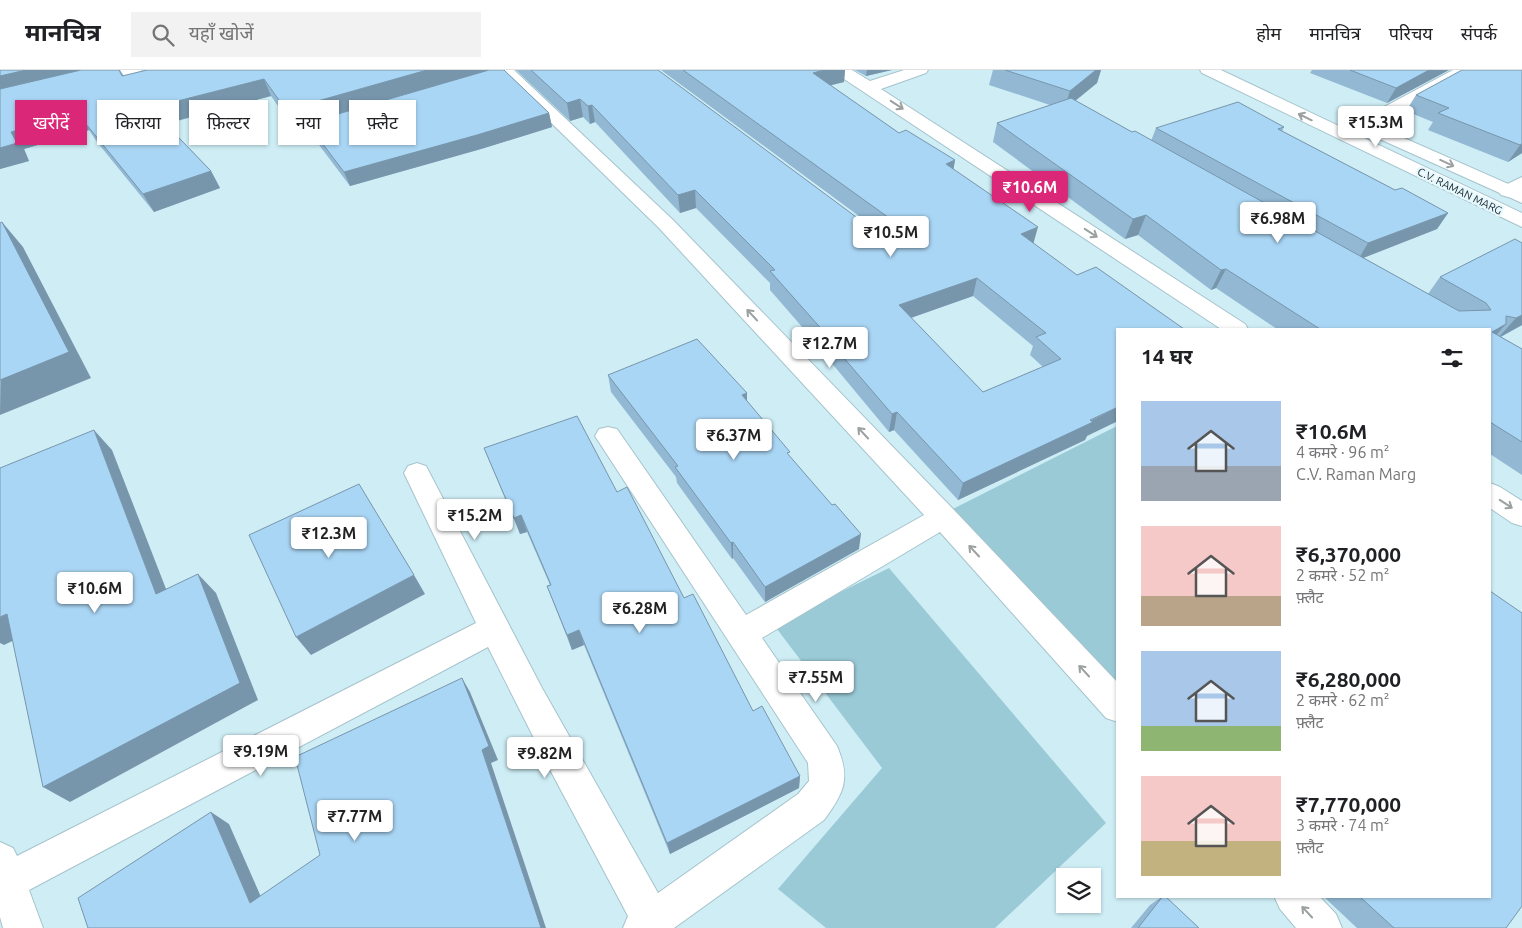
<!DOCTYPE html>
<html lang="hi">
<head>
<meta charset="utf-8">
<style>
	:root { --surface:#fff; --page:#f2f2f2; --text:#202124; --muted:#757577; --line:#e0e0e0; --accent:#db2777 }
	body { margin:0; font-family:Ubuntu,"Noto Sans Devanagari",sans-serif; background:var(--page); color:var(--text); height:100vh; display:flex; flex-direction:column; font-size:19px; white-space:nowrap }
	* { box-sizing:border-box; margin:0 }
	p { font-size:16px; color:var(--muted) }
	.icon { flex:none; width:28px; height:28px; fill:none; stroke:currentColor; stroke-width:2; stroke-linecap:round; stroke-linejoin:round }
	.map { position:relative; flex:1; overflow:hidden }
	.drawer { position:absolute; left:1116px; top:258px; width:375px; height:570px; display:flex; flex-direction:column; background:var(--surface); border-radius:0px; box-shadow:0 1px 4px #0004 }
	.drawer>* { flex:none }
	.hud { position:absolute; left:15px; top:30px; width:475px; height:45px; display:flex; gap:10px }
	.controls { position:absolute; left:1056px; top:798px; display:grid; gap:10px }
	.controls a { display:grid; place-items:center; width:45px; height:45px; border-radius:0px; background:var(--surface); box-shadow:0 1px 4px #0004; font-size:25px }
	.price { position:absolute; translate:-50% -42px; padding:0 11px; border-radius:5px; background:#fff; color:#222; font-size:16px; line-height:32px; filter:drop-shadow(0 1px 2px #0008) }
	.price::after { content:''; position:absolute; left:50%; top:30px; width:15px; height:11px; margin-left:-8px; background:inherit; clip-path:polygon(0 0,100% 0,50% 100%) }
	.price.active { background:var(--accent); color:#fff }
	ul { padding:0; list-style:none }
	li { display:flex; align-items:center; gap:15px; height:125px; padding:0 25px }
	li span { display:grid; place-items:center; flex:none; width:140px; height:100px; border-radius:0px; color:#555 }
	li>.icon { margin-inline-start:auto }
	span .icon { width:60px; height:60px; fill:#fffc; stroke-width:1 }
	li b { font-size:21px }
	h2 { display:flex; justify-content:space-between; align-items:center; height:60px; padding:0 25px; font-size:21px }
	.tag { padding:0 18px; border-radius:0px; background:var(--surface); box-shadow:0 1px 4px #0004; font-size:18px; line-height:45px }
	.tag.active { background:var(--accent); color:#fff }
	header { display:flex; align-items:center; gap:30px; box-sizing:border-box; height:70px; padding:0 25px; background:var(--surface); border-bottom:1px solid var(--line) }
	header strong { font-size:24px }
	nav { display:flex; gap:28px; margin-inline-start:auto; font-size:18px }
	.search { width:350px; height:45px; background:var(--page); display:flex; align-items:center; gap:12px; box-sizing:border-box; padding:0 18px; border-radius:0px; color:var(--muted); font-size:19px }
	.map>svg:first-child { display:block }
	.green { fill:#9bcad7 }
	.lines { fill:none; stroke-linecap:round; stroke-linejoin:round }
	.street-casing { stroke:#a6c3cc; stroke-width:2 }
	.secondary-casing { stroke:#a6c3cc; stroke-width:2 }
	.street { fill:#fff; fill-rule:evenodd }
	.secondary { fill:#fff; fill-rule:evenodd }
	.wall { fill:#92b8d3; fill-rule:evenodd }
	.shaded-wall { fill:#7796ac }
	.building { fill:#aad6f5; stroke:#7796ac; fill-rule:evenodd }
	.oneway { stroke:#9ba0a1 }
	.labels { text-anchor:middle; stroke-width:4.5; stroke-linejoin:round; paint-order:stroke }
	.far-street-label { font-size:11px; fill:#202b2f; stroke:#e5f8fd }
</style>
</head>
<body>
<header>
<strong>मानचित्र</strong>
<div class="search"><svg class="icon" aria-label="search" viewBox="0 0 24 24"><circle cx="10" cy="10" r="6"/><path d="M15 15l6 6"/></svg>यहाँ खोजें</div>
<nav><a>होम</a><a>मानचित्र</a><a>परिचय</a><a>संपर्क</a></nav>
</header>
<div class="map">
<svg width="1522" height="858" viewBox="0 0 1522 858">
	<rect width="100%" height="100%" fill="#ceedf5"/>
	<path class="green" d="M1117,356V638L941,445Z
		M889,498L1106,753L995,858H826L778,819L882,698L774,555Z"/>
	<g class="lines">
		<defs>
			<path id="street" d="M114,0H142L140,3L85,17L79,15L77,12L79,9Z
				M497,0H514L673,150L953,439L1118,613V652L1106,648L940,462L762,568L837,676C851,709 844,723 824,750L674,858H623L628,846L548,696L488,577L29,820L43,858H3L0,847V772L13,778L17,786L476,553L404,403L408,396L417,393L426,396L542,618L658,823L798,724L809,711L808,693L595,366L599,359L608,357L617,359L746,545L924,445L659,158Z
				M833,0H852L870,11L904,0H928L926,3L881,19L1245,254L1248,259H1221L835,3Z
				M1453,0H1473L1471,3L1370,59L1364,60L1358,59L1355,55L1358,51Z
				M347,44L353,45L356,49L353,53L296,69L290,68L287,64L290,60Z
				M1522,107V121L1508,127L1501,125L1498,121L1501,117Z
				M1490,413L1500,417L1522,431V456L1512,453L1490,438Z
				M1274,826H1319L1336,844L1342,858H1296L1280,839Z"/>
			<path id="secondary" d="M1200,0H1221L1522,143V157L1202,3Z
				M1370,53L1522,120V133L1364,62L1361,58L1364,54Z"/>
		</defs>
		<use href="#street" class="street-casing"/>
		<use href="#secondary" class="secondary-casing"/>
		<use href="#street" class="street"/>
		<use href="#secondary" class="secondary"/>
	</g>
	<path class="wall" d="M0,0H120L124,6L504,0L549,43L552,57L481,79L350,116L313,67L307,53L293,57L271,26L166,54L211,101L220,118L154,142L97,72L89,60L24,79L29,91L0,99Z
		M516,0H658L875,161L882,163L661,0H845L844,12L830,15L899,63L955,90L953,99L1033,173L1087,366L1085,370L958,430L894,360L889,362L830,291V289L770,220V213L696,138L680,143L595,52L590,54L583,47L570,51ZM973,226L1033,276L1030,285L1043,297L983,322L911,248Z
		M855,0H892L866,6Z
		M993,0H1101L1097,13L1075,31L1132,62L1151,71L1156,58L1284,57L1282,61L1395,120L1448,143L1437,159L1363,188L1428,224L1440,207L1522,173V255L1501,267L1522,279V405L1490,384V259H1277L1216,218L1211,220L1138,165L1125,169L993,72L997,53L1050,35L989,15Z
		M1312,0H1449L1387,33L1310,3Z
		M1522,0V83L1508,92L1428,60L1433,52L1406,41L1416,25Z
		M608,305L747,323V332L789,386L859,479L765,532L733,488L732,489L677,413L676,407L611,322Z
		M484,378L617,422L684,528L753,641L800,706L799,718L670,784L584,575L572,580L547,516L550,515L527,462L520,464Z
		M1163,826L1199,858H1131L1150,835Z
		M1323,826H1490L1506,858H1357Z"/>
	<path class="shaded-wall" d="M26,0H112L0,25V6Z
		M427,0H490L293,57L286,40Z
		M824,0H845L844,12L812,20L813,3Z
		M867,0H892L866,6Z
		M1096,0H1101L1097,13L1064,40L1070,21Z
		M1429,0H1449L1387,33L1396,18Z
		M264,9L271,26L160,55L150,38Z
		M580,29L583,47L570,51L567,33Z
		M592,35L595,52L590,54L588,36Z
		M81,42L86,54L89,60L24,79L29,91L0,99V78L11,62Z
		M549,43L552,57L481,79L350,116L344,102Z
		M1522,74V83L1508,92L1520,75Z
		M955,90L952,108L946,94Z
		M211,101L220,118L154,142L143,124Z
		M695,120L696,138L680,143L678,125Z
		M1448,143L1437,159L1358,190L1368,173Z
		M1146,145L1138,165L1125,169L1133,149Z
		M2,152L23,177L91,308L0,345Z
		M1038,157L1033,175L1021,164Z
		M1226,199L1216,218L1211,220L1221,200Z
		M977,208L973,226L896,253L899,235Z
		M1522,245V255L1498,268L1516,248Z
		M1506,254L1490,272L1492,262Z
		M747,323V339L742,325Z
		M1118,337V351L1087,366L1085,370L958,430L963,413Z
		M897,342L894,360L889,362L892,344Z
		M94,360L112,380L175,542L156,524Z
		M521,445L527,462L520,464L514,448Z
		M861,464L859,479L765,532V517Z
		M733,472V488L732,489L731,473Z
		M198,504L216,523L258,630L70,732L43,717Z
		M414,505L425,524L311,585L296,567Z
		M7,544L31,562L4,575L0,573V547Z
		M579,560L584,575L572,580L567,565Z
		M462,608L470,622L498,690L491,693L546,858H541L482,680Z
		M800,706L799,718L670,784L667,773Z
		M211,742L229,754L268,843L250,833Z"/>
	<path class="building" d="M0,0H26L0,6Z
		M81,0H119L122,6L147,0H427L286,40L264,9L150,38L211,101L143,124L86,54L81,42L11,62L17,73L0,78V19Z
		M489,0H504L549,43L477,65L344,102L307,53Z
		M531,0H658L875,161L884,164L891,162L895,157L892,150L683,0H824L813,3L899,63L906,60L955,90L946,94L1038,157L1021,164L1077,205L1096,197L1184,259H1118V337L1090,350L1093,352L963,413L897,342L892,344L831,273L833,272L770,201L775,200L695,120L678,125L592,35L588,36L580,29L567,33ZM977,208L1046,263L1036,267L1061,289L983,322L899,235Z
		M1005,0H1096L1070,21Z
		M1350,0H1429L1396,18Z
		M1462,0H1522V74L1520,75L1438,43L1449,38L1416,25Z
		M1071,28L1132,62L1135,61L1459,241L1491,240L1486,233L1440,207L1515,169L1522,173V245L1516,248L1506,246V254L1492,262L1522,279V372L1490,352V259H1320L1226,199L1221,200L1146,145L1133,149L997,53Z
		M1238,32L1284,57L1278,59L1395,120L1402,118L1448,143L1368,173L1156,58Z
		M2,152L69,282L0,310V153Z
		M697,269L747,323L742,325L790,382L787,383L832,435L835,434L861,464L765,517L733,472L731,473L675,397L678,396L608,305Z
		M577,346L617,422L627,417L684,528L693,524L753,641L762,636L800,706L667,773L579,560L567,565L547,516L551,515L521,445L514,448L484,378Z
		M94,360L156,524L198,504L240,613L43,717L7,544L0,547V398Z
		M359,414L414,505L296,567L249,465Z
		M1490,521L1522,543V836L1506,858H1394L1359,826H1490Z
		M462,608L489,676L482,680L541,858H88L78,828L211,742L250,833L320,785L295,687Z
		M1163,826H1165L1199,858H1138Z"/>
	<defs><path id="oneway-shaft" d="M-6 0H5M1.5-3L5.5 0L1.5 3" fill="none" stroke-width="1.6" stroke-linecap="round" stroke-linejoin="round" transform="scale(1.25)"/></defs>
	<g class="oneway">
		<use href="#oneway-shaft" transform="translate(897 35) rotate(33)"/>
		<use href="#oneway-shaft" transform="translate(1305 47) rotate(-154)"/>
		<use href="#oneway-shaft" transform="translate(1447 93) rotate(25)"/>
		<use href="#oneway-shaft" transform="translate(1091 163) rotate(33)"/>
		<use href="#oneway-shaft" transform="translate(752 245) rotate(-133)"/>
		<use href="#oneway-shaft" transform="translate(863 363) rotate(-133)"/>
		<use href="#oneway-shaft" transform="translate(1506 434) rotate(33)"/>
		<use href="#oneway-shaft" transform="translate(974 481) rotate(-133)"/>
		<use href="#oneway-shaft" transform="translate(1084 601) rotate(-133)"/>
		<use href="#oneway-shaft" transform="translate(1307 842) rotate(-133)"/>
	</g>
	<g class="labels">
		<g class="far-street-label">
			<text transform="translate(1460 121) rotate(26)" y="4">C.V. RAMAN MARG</text>
		</g>
	</g>
</svg>
<div class="controls">
<a><svg class="icon" aria-label="layers" viewBox="0 0 24 24"><path d="M12 4l9 5-9 5-9-5zM3 14l9 5 9-5"/></svg></a>
</div>
<b class="price" style="left:1376px;top:78px">₹15.3M</b>
<b class="price active" style="left:1030px;top:143px">₹10.6M</b>
<b class="price" style="left:1278px;top:174px">₹6.98M</b>
<b class="price" style="left:891px;top:188px">₹10.5M</b>
<b class="price" style="left:830px;top:299px">₹12.7M</b>
<b class="price" style="left:734px;top:391px">₹6.37M</b>
<b class="price" style="left:475px;top:471px">₹15.2M</b>
<b class="price" style="left:329px;top:489px">₹12.3M</b>
<b class="price" style="left:95px;top:544px">₹10.6M</b>
<b class="price" style="left:640px;top:564px">₹6.28M</b>
<b class="price" style="left:816px;top:633px">₹7.55M</b>
<b class="price" style="left:261px;top:707px">₹9.19M</b>
<b class="price" style="left:545px;top:709px">₹9.82M</b>
<b class="price" style="left:355px;top:772px">₹7.77M</b>
<div class="hud">
<a class="tag active">खरीदें</a>
<a class="tag">किराया</a>
<a class="tag">फ़िल्टर</a>
<a class="tag">नया</a>
<a class="tag">फ़्लैट</a>
</div>
<section class="drawer">
<h2>14 घर<svg class="icon" aria-label="filters" viewBox="0 0 24 24"><path d="M4 7h16M4 17h16"/><circle cx="9" cy="7" r="2"/><circle cx="15" cy="17" r="2"/></svg></h2>
<ul>
<li><span style="background:linear-gradient(#a9c7e8 65%,#9aa5b1 0)"><svg class="icon" aria-label="home" viewBox="0 0 24 24"><path d="M3 11l9-7 9 7M6 9v11h12V9"/></svg></span><div><b>₹10.6M</b><p>4 कमरे · 96 m²</p><p>C.V. Raman Marg</p></div></li>
<li><span style="background:linear-gradient(#f6c9c9 70%,#b9a48a 0)"><svg class="icon" aria-label="home" viewBox="0 0 24 24"><path d="M3 11l9-7 9 7M6 9v11h12V9"/></svg></span><div><b>₹6,370,000</b><p>2 कमरे · 52 m²</p><p>फ़्लैट</p></div></li>
<li><span style="background:linear-gradient(#a9c7e8 75%,#8fb573 0)"><svg class="icon" aria-label="home" viewBox="0 0 24 24"><path d="M3 11l9-7 9 7M6 9v11h12V9"/></svg></span><div><b>₹6,280,000</b><p>2 कमरे · 62 m²</p><p>फ़्लैट</p></div></li>
<li><span style="background:linear-gradient(#f6c9c9 65%,#c2b280 0)"><svg class="icon" aria-label="home" viewBox="0 0 24 24"><path d="M3 11l9-7 9 7M6 9v11h12V9"/></svg></span><div><b>₹7,770,000</b><p>3 कमरे · 74 m²</p><p>फ़्लैट</p></div></li>
</ul>
</section>
</div>
</body>
</html>
